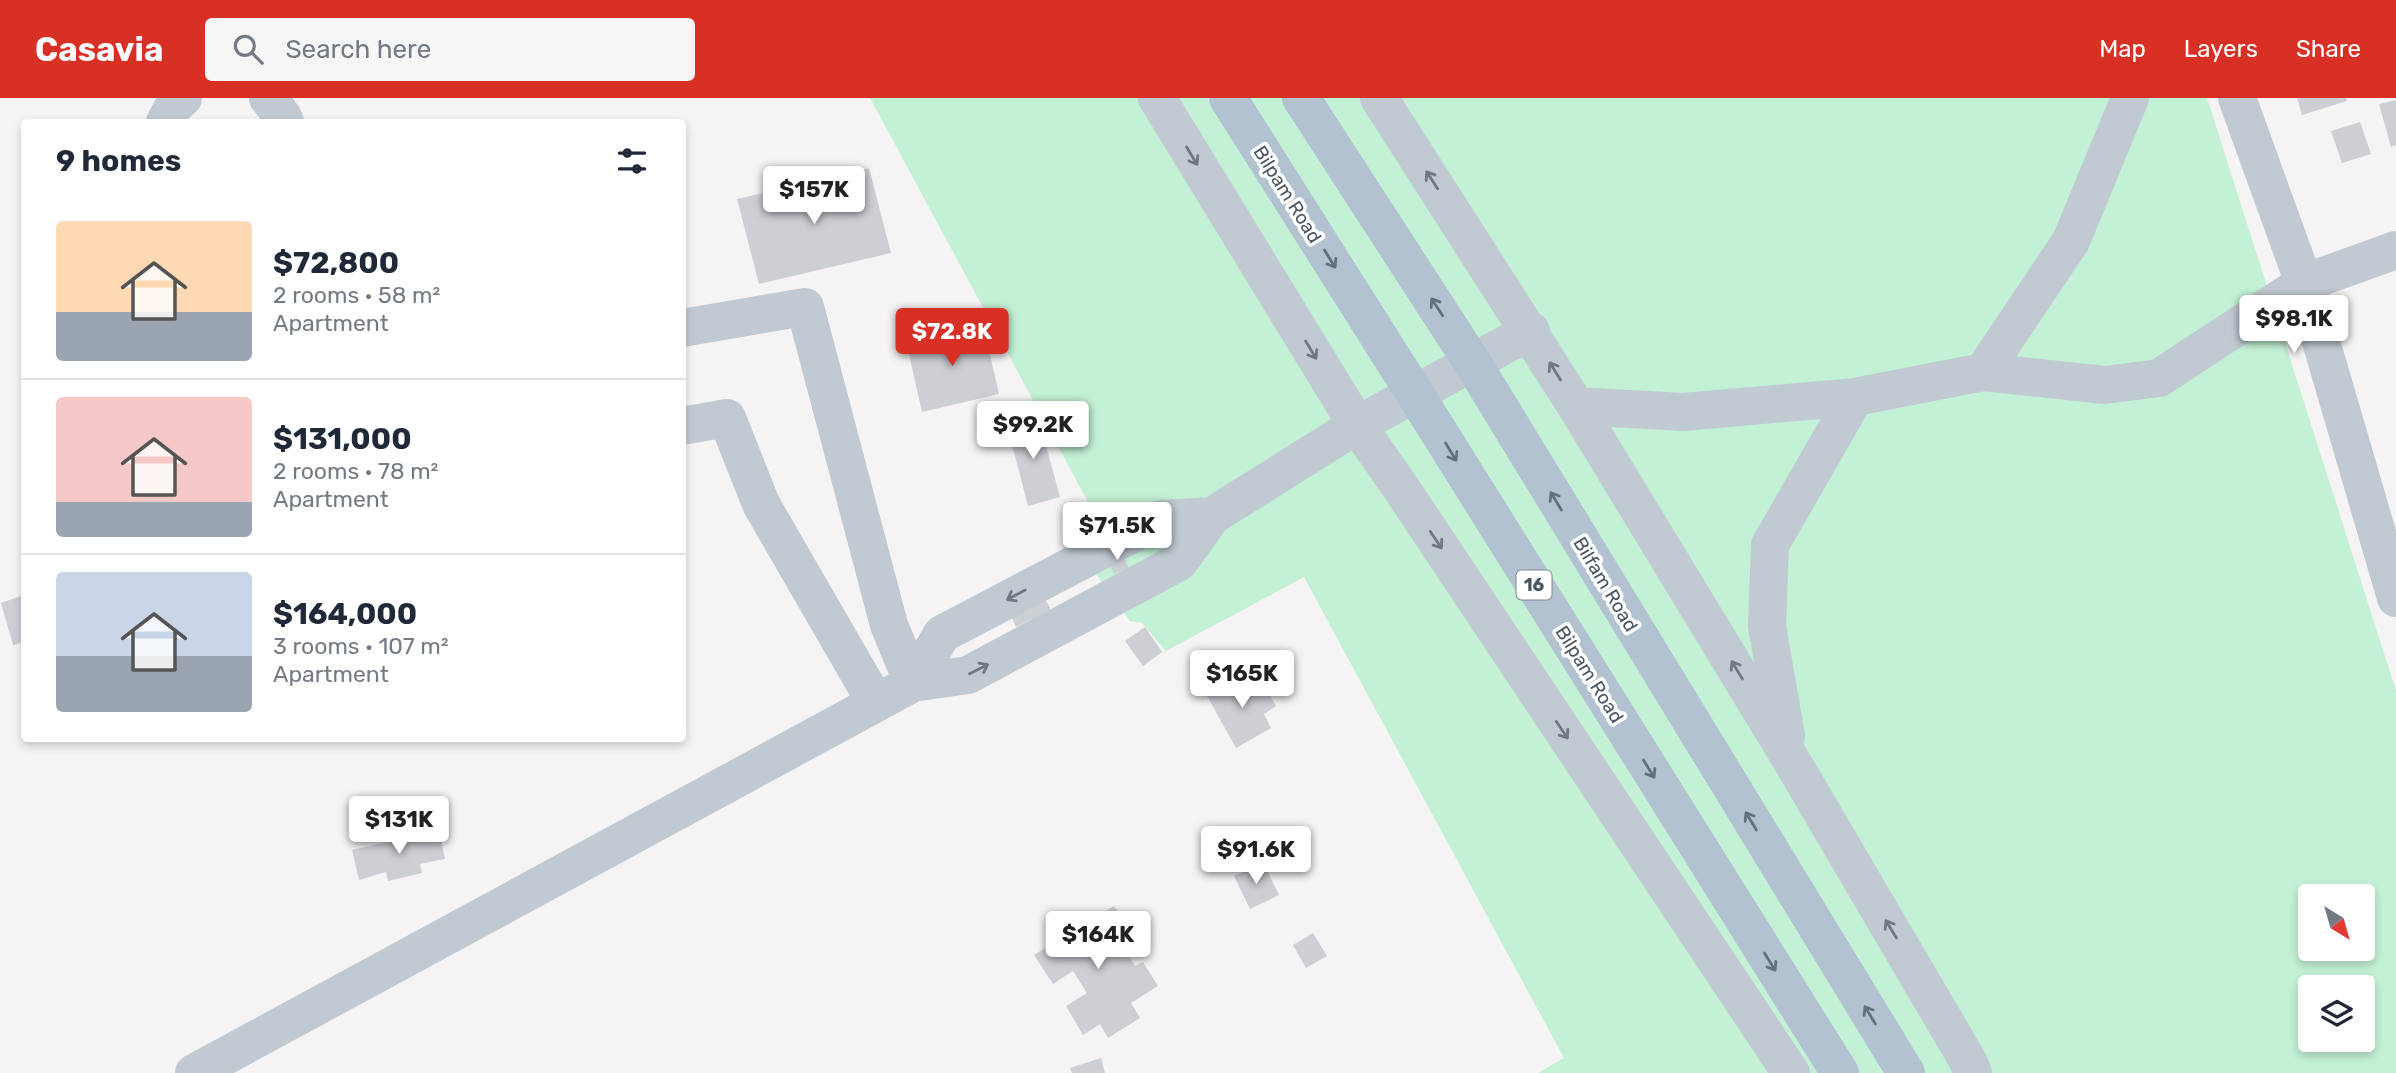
<!DOCTYPE html>
<html lang="en">
<head>
<meta charset="utf-8">
<style>
	:root { --surface:#fff; --page:#f6f6f7; --text:#1f2937; --muted:#747a83; --line:#e0e1e3; --accent:#d93025 }
	body { margin:0; font-family:Rubik,sans-serif; background:var(--page); color:var(--text); height:100vh; display:flex; flex-direction:column; font-size:26px; white-space:nowrap }
	* { box-sizing:border-box; margin:0 }
	p { font-size:23px; color:var(--muted) }
	.icon { flex:none; width:38px; height:38px; fill:none; stroke:currentColor; stroke-width:2; stroke-linecap:round; stroke-linejoin:round }
	.map { position:relative; flex:1; overflow:hidden }
	.panel { position:absolute; left:21px; top:21px; width:665px; height:623px; display:flex; flex-direction:column; background:var(--surface); border-radius:7px; box-shadow:0 4px 10px #0003 }
	.panel>* { flex:none }
	.needle { width:46px; rotate:143deg }
	.buttons { position:absolute; left:2298px; top:786px; display:grid; gap:14px }
	.buttons a { display:grid; place-items:center; width:77px; height:77px; border-radius:7px; background:var(--surface); box-shadow:0 4px 10px #0003; font-size:35px }
	.price { position:absolute; translate:-50% -60px; padding:0 16px; border-radius:7px; background:#fff; color:#222; font-size:23px; line-height:46px; filter:drop-shadow(0 2px 4px #0008) }
	.price::after { content:''; position:absolute; left:50%; top:42px; width:21px; height:16px; margin-left:-10px; background:inherit; clip-path:polygon(0 0,100% 0,50% 100%) }
	.price.current { background:var(--accent); color:#fff }
	ul { padding:0; list-style:none }
	li { display:flex; align-items:center; gap:21px; height:175px; padding:0 35px }
	li+li { border-top:2px solid var(--line) }
	li span { display:grid; place-items:center; flex:none; width:196px; height:140px; border-radius:7px; color:#555 }
	li>.icon { margin-inline-start:auto }
	span .icon { width:84px; height:84px; fill:#fffc; stroke-width:1 }
	li b { font-size:30px }
	h2 { display:flex; justify-content:space-between; align-items:center; height:84px; padding:0 35px; font-size:30px }
	header { display:flex; align-items:center; gap:42px; box-sizing:border-box; height:98px; padding:0 35px; background:var(--accent); color:#fff }
	header strong { font-size:33px }
	nav { display:flex; gap:38px; margin-inline-start:auto; font-size:24px }
	.search { width:490px; height:63px; background:var(--page); display:flex; align-items:center; gap:18px; box-sizing:border-box; padding:0 24px; border-radius:7px; color:var(--muted); font-size:26px }
	.map>svg:first-child { display:block }
	.green { fill:#c3f1d5; fill-rule:evenodd }
	.building { fill:#cdcfd5 }
	.lines { fill:none; stroke-linecap:round; stroke-linejoin:round }
	.minor { stroke:#c1cad2; stroke-width:38 }
	.major { stroke:#b3c2d1; stroke-width:38 }
	.oneway { stroke:#6e7983 }
	.oneway2 { stroke:#64717d }
	.labels { text-anchor:middle; stroke-width:7; stroke-linejoin:round; paint-order:stroke }
	.shield { fill:#fff; stroke:#808990; stroke-width:2 }
	.shield-label { font-size:18px; font-weight:bold; fill:#4a5661 }
	.street-label { font-size:19px; fill:#4a5661; stroke:#fff }
</style>
</head>
<body>
<header>
<strong>Casavia</strong>
<div class="search"><svg class="icon" aria-label="search" viewBox="0 0 24 24"><circle cx="10" cy="10" r="6"/><path d="M15 15l6 6"/></svg>Search here</div>
<nav><a>Map</a><a>Layers</a><a>Share</a></nav>
</header>
<div class="map">
<svg width="2396" height="975" viewBox="0 0 2396 975">
	<rect width="100%" height="100%" fill="#f5f3f3"/>
	<path class="green" d="M870,0H2207L2396,593V975H1538L1564,960L1304,479L1166,553L1142,525L1130,523L1088,465L1071,431L1095,417ZM2310,798H2362V850H2310ZM2310,889H2362V942H2310Z"/>
	<path class="building" d="M2297,0H2346L2347,3L2302,17Z
		M2396,2V47L2391,49L2379,6Z
		M2360,24L2371,56L2342,65L2331,33Z
		M869,70L891,155L759,186L737,101Z
		M983,226L999,296L922,314L906,243Z
		M1038,318L1060,399L1028,408L1007,327Z
		M1120,452L1129,470L1114,476L1105,459Z
		M1041,492L1051,512L1016,529L1007,508Z
		M24,497V544L13,547L1,505Z
		M1145,529L1162,554L1143,568L1125,543Z
		M1241,578L1250,593L1263,585L1276,608L1264,616L1271,630L1236,650L1207,598Z
		M439,732L445,761L420,766L422,775L388,783L386,774L359,782L352,752Z
		M1263,764L1279,797L1250,811L1234,778Z
		M1114,808L1131,835L1120,842L1135,868L1143,864L1158,888L1131,905L1140,920L1108,940L1100,926L1083,937L1066,908L1087,895L1073,873L1053,886L1034,857L1059,841L1052,830L1080,813L1087,825Z
		M1313,835L1327,858L1306,870L1293,847Z
		M1101,960L1105,975H1072L1070,970Z"/>
	<g class="lines">
		<path class="minor" d="M268,0L283,19L285,24
			M1157,0L1357,327L1403,393L1791,975
			M1379,0L1576,308L1790,660L1968,963L1973,975
			M2237,0L2304,185L2396,500
			M165,24L173,9L183,0
			M682,230L805,209L889,527L913,585
			M1983,274L2071,143L2130,0
			M1576,308L1683,314L1855,299L1983,274L2105,287L2159,280L2304,185L2396,152
			M682,328L727,320L761,406L876,605
			M913,585L942,536L1161,421L1212,418
			M1786,638L1767,528L1770,447L1855,299
			M194,975L913,585L968,577L1179,464L1212,418L1357,327L1531,233"/>
		<path class="major" d="M1228,0L1415,296L1840,975
			M1301,0L1472,264L1906,975"/>
	</g>
	<defs><path id="oneway-shaft" d="M-6 0H5M1.5-3L5.5 0L1.5 3" fill="none" stroke-width="1.6" stroke-linecap="round" stroke-linejoin="round" transform="scale(1.75)"/></defs>
	<g class="oneway">
		<use href="#oneway-shaft" transform="translate(1192 58) rotate(59)"/>
		<use href="#oneway-shaft" transform="translate(1432 82) rotate(-123)"/>
		<use href="#oneway-shaft" transform="translate(1311 252) rotate(59)"/>
		<use href="#oneway-shaft" transform="translate(1555 273) rotate(-122)"/>
		<use href="#oneway-shaft" transform="translate(1436 442) rotate(56)"/>
		<use href="#oneway-shaft" transform="translate(1016 497) rotate(152)"/>
		<use href="#oneway-shaft" transform="translate(979 571) rotate(-27)"/>
		<use href="#oneway-shaft" transform="translate(1737 572) rotate(-121)"/>
		<use href="#oneway-shaft" transform="translate(1562 632) rotate(56)"/>
		<use href="#oneway-shaft" transform="translate(1891 831) rotate(-121)"/>
	</g>
	<g class="oneway2">
		<use href="#oneway-shaft" transform="translate(1330 161) rotate(58)"/>
		<use href="#oneway-shaft" transform="translate(1437 209) rotate(-123)"/>
		<use href="#oneway-shaft" transform="translate(1451 354) rotate(59)"/>
		<use href="#oneway-shaft" transform="translate(1556 403) rotate(-121)"/>
		<use href="#oneway-shaft" transform="translate(1649 671) rotate(58)"/>
		<use href="#oneway-shaft" transform="translate(1751 723) rotate(-121)"/>
		<use href="#oneway-shaft" transform="translate(1770 864) rotate(58)"/>
		<use href="#oneway-shaft" transform="translate(1870 917) rotate(-121)"/>
	</g>
	<g class="labels">
		<rect class="shield" x="1516.5" y="472.5" width="35" height="29" rx="5"/>
		<g class="shield-label">
			<text x="1534" y="493">16</text>
		</g>
		<g class="street-label">
			<text transform="translate(1288 96) rotate(58)" y="7">Bilpam Road</text>
			<text transform="translate(1606 486) rotate(59)" y="7">Bilfam Road</text>
			<text transform="translate(1590 576) rotate(58)" y="7">Bilpam Road</text>
		</g>
	</g>
</svg>
<div class="buttons">
<a><svg class="needle" viewBox="-14 -14 28 28"><path d="M0-13l5 13h-10z" fill="#e53935"/><path d="M0 13l5-13h-10z" fill="#747a83"/></svg></a>
<a><svg class="icon" aria-label="layers" viewBox="0 0 24 24"><path d="M12 4l9 5-9 5-9-5zM3 14l9 5 9-5"/></svg></a>
</div>
<b class="price" style="left:814px;top:128px">$157K</b>
<b class="price" style="left:2294px;top:257px">$98.1K</b>
<b class="price current" style="left:952px;top:270px">$72.8K</b>
<b class="price" style="left:1033px;top:363px">$99.2K</b>
<b class="price" style="left:1117px;top:464px">$71.5K</b>
<b class="price" style="left:1242px;top:612px">$165K</b>
<b class="price" style="left:399px;top:758px">$131K</b>
<b class="price" style="left:1256px;top:788px">$91.6K</b>
<b class="price" style="left:1098px;top:873px">$164K</b>
<section class="panel">
<h2>9 homes<svg class="icon" aria-label="filters" viewBox="0 0 24 24"><path d="M4 7h16M4 17h16"/><circle cx="9" cy="7" r="2"/><circle cx="15" cy="17" r="2"/></svg></h2>
<ul>
<li><span style="background:linear-gradient(#ffd9b3 65%,#9aa5b1 0)"><svg class="icon" aria-label="home" viewBox="0 0 24 24"><path d="M3 11l9-7 9 7M6 9v11h12V9"/></svg></span><div><b>$72,800</b><p>2 rooms · 58 m²</p><p>Apartment</p></div></li>
<li><span style="background:linear-gradient(#f6c9c9 75%,#9aa5b1 0)"><svg class="icon" aria-label="home" viewBox="0 0 24 24"><path d="M3 11l9-7 9 7M6 9v11h12V9"/></svg></span><div><b>$131,000</b><p>2 rooms · 78 m²</p><p>Apartment</p></div></li>
<li><span style="background:linear-gradient(#c9d6e8 60%,#9aa5b1 0)"><svg class="icon" aria-label="home" viewBox="0 0 24 24"><path d="M3 11l9-7 9 7M6 9v11h12V9"/></svg></span><div><b>$164,000</b><p>3 rooms · 107 m²</p><p>Apartment</p></div></li>
</ul>
</section>
</div>
</body>
</html>
